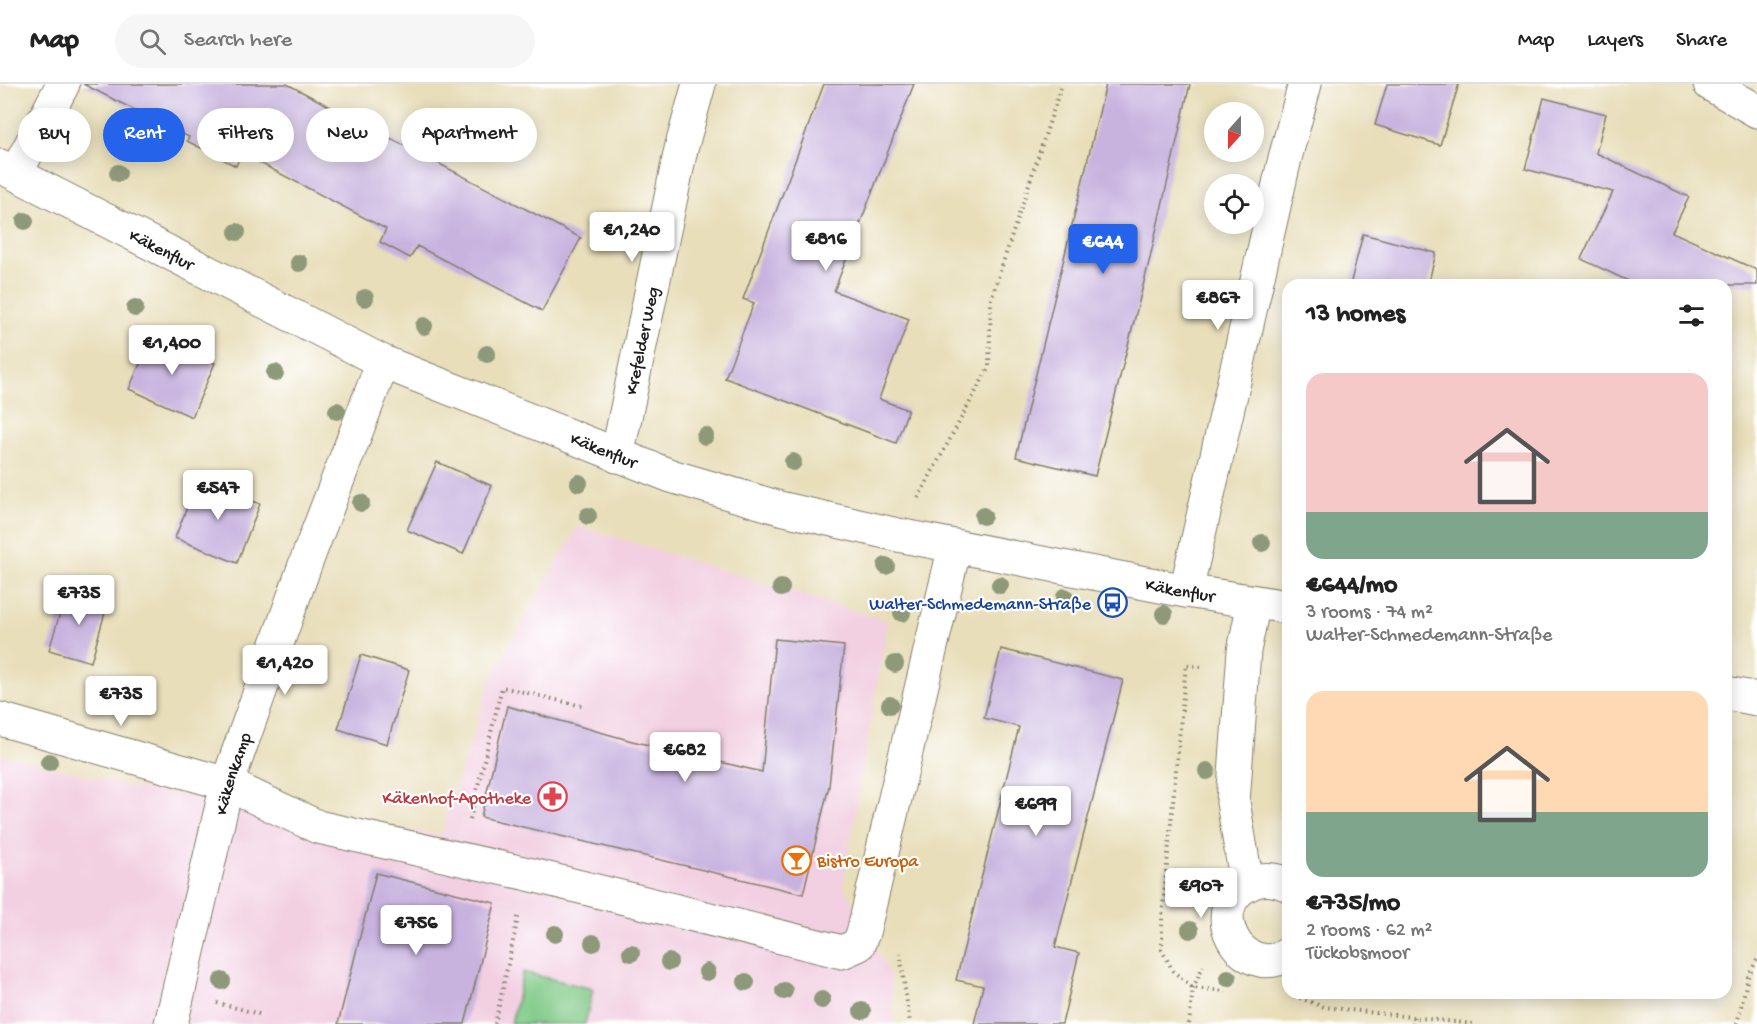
<!DOCTYPE html>
<html lang="en">
<head>
<meta charset="utf-8">
<style>
	:root { --surface:#fff; --page:#f6f6f6; --text:#222; --muted:#767676; --line:#e0e0e0; --accent:#2563eb }
	body { margin:0; font-family:"Gochi Hand",sans-serif; background:var(--page); color:var(--text); height:100vh; display:flex; flex-direction:column; font-size:22px; white-space:nowrap }
	* { box-sizing:border-box; margin:0 }
	p { font-size:20px; color:var(--muted) }
	.icon { flex:none; width:33px; height:33px; fill:none; stroke:currentColor; stroke-width:2; stroke-linecap:round; stroke-linejoin:round }
	.map { position:relative; flex:1; overflow:hidden }
	.side { position:absolute; left:1282px; top:195px; width:450px; height:720px; display:flex; flex-direction:column; background:var(--surface); border-radius:18px; box-shadow:0 3px 15px #0003 }
	.side>* { flex:none }
	.top-card { position:absolute; left:18px; top:24px; width:570px; height:54px; display:flex; gap:12px }
	.needle { width:39px; rotate:201deg }
	.tools { position:absolute; left:1204px; top:18px; display:grid; gap:12px }
	.tools a { display:grid; place-items:center; width:60px; height:60px; border-radius:50%; background:var(--surface); box-shadow:0 3px 15px #0003; font-size:30px }
	.price { position:absolute; translate:-50% -51px; padding:0 14px; border-radius:6px; background:#fff; color:#222; font-size:20px; line-height:39px; filter:drop-shadow(0 2px 3px #0008) }
	.price::after { content:''; position:absolute; left:50%; top:36px; width:18px; height:14px; margin-left:-9px; background:inherit; clip-path:polygon(0 0,100% 0,50% 100%) }
	.price.current { background:var(--accent); color:#fff }
	ul { padding:0; list-style:none }
	li { display:grid; align-content:center; gap:12px; height:318px; padding:0 24px }
	li span { display:grid; place-items:center; height:186px; border-radius:18px; color:#555 }
	li>.icon { margin-inline-start:auto }
	span .icon { width:108px; height:108px; fill:#fffc; stroke-width:1 }
	li b { font-size:26px }
	h2 { display:flex; justify-content:space-between; align-items:center; height:72px; padding:0 24px; font-size:26px }
	.pill { padding:0 21px; border-radius:27px; background:var(--surface); box-shadow:0 3px 15px #0003; font-size:21px; line-height:54px }
	.pill.current { background:var(--accent); color:#fff }
	header { display:flex; align-items:center; gap:36px; box-sizing:border-box; height:84px; padding:0 30px; background:var(--surface); border-bottom:2px solid var(--line) }
	header strong { font-size:28px }
	nav { display:flex; gap:33px; margin-inline-start:auto; font-size:21px }
	.search { width:420px; height:54px; background:var(--page); display:flex; align-items:center; gap:15px; box-sizing:border-box; padding:0 21px; border-radius:33px; color:var(--muted); font-size:22px }
	.map>svg:first-child { display:block }
	.built { fill:#f2cfe1 }
	.green { fill:#7fc986; stroke:#4e7251; stroke-width:1.5 }
	.building { fill:#c8b3df }
	.lines { fill:none; stroke-linecap:round; stroke-linejoin:round }
	.minor-casing { stroke:#827d6b; stroke-width:35 }
	.path { stroke:#827d6b; stroke-width:4; stroke-dasharray:1.5 4.5; stroke-linecap:butt }
	.minor { stroke:#fff; stroke-width:33 }
	.tree { fill:#8e997a }
	.labels { text-anchor:middle; stroke-width:4.5; stroke-linejoin:round; paint-order:stroke }
	.street-label { font-size:18px; fill:#1c1c1c; stroke:#fff }
	.transit-label { font-size:18px; fill:#164399; stroke:#fff; text-anchor:end }
	.health-label { font-size:18px; fill:#be3a42; stroke:#fff; text-anchor:end }
	.food-label { font-size:18px; fill:#c56008; stroke:#fff; text-anchor:start }
</style>
</head>
<body>
<header>
<strong>Map</strong>
<div class="search"><svg class="icon" aria-label="search" viewBox="0 0 24 24"><circle cx="10" cy="10" r="6"/><path d="M15 15l6 6"/></svg>Search here</div>
<nav><a>Map</a><a>Layers</a><a>Share</a></nav>
</header>
<div class="map">
<svg width="1757" height="940" viewBox="0 0 1757 940">
	<rect width="100%" height="100%" fill="#fff"/>
	<filter id="ink" filterUnits="userSpaceOnUse"><feTurbulence type="fractalNoise" baseFrequency=".0167" numOctaves="2"/><feDisplacementMap in="SourceGraphic" scale="12" xChannelSelector="R" yChannelSelector="G"/><feConvolveMatrix kernelMatrix="1 2 1 2 8 2 1 2 1" color-interpolation-filters="sRGB"/></filter>
	<filter id="wash" filterUnits="userSpaceOnUse"><feTurbulence type="fractalNoise" baseFrequency=".008" numOctaves="4" result="noise"/><feDisplacementMap in="SourceGraphic" scale="24" xChannelSelector="R" yChannelSelector="G"/><feGaussianBlur stdDeviation="1.35" result="paint"/><feColorMatrix in="noise" values="0 0 0 0 0 0 0 0 0 0 0 0 0 0 0 0 0 1.4 0 .05"/><feComposite in="paint" operator="in"/></filter>
	<g filter="url(#wash)">
		<rect width="100%" height="100%" fill="#e8deba"/>
		<path class="built" d="M578,442L888,537L843,801L891,893L894,940H0V670L133,703L441,751L491,594Z"/>
		<path class="green" d="M523,888L593,905L585,940H511Z"/>
		<g id="blocks">
			<path class="building" d="M83,0H287L581,154L542,227L417,162L410,174L380,158L386,145L241,69L236,82L187,57L189,53Z
				M824,0H914L834,207L909,235L879,315L908,326L896,359L725,294L754,219L743,215Z
				M1106,0H1190L1149,178L1095,392L1016,373Z
				M1387,0H1459L1440,61L1375,41Z
				M1544,14L1606,30L1596,69L1689,113L1672,148L1757,186V201H1637L1581,175L1613,108L1525,85Z
				M1363,150L1436,169L1428,201H1350Z
				M152,252L215,279L192,333L129,305Z
				M437,378L492,402L463,470L407,446Z
				M198,395L260,420L237,479L175,454Z
				M67,506L108,518L91,578L49,566Z
				M775,555L844,562L829,702L803,810L481,733L507,622L632,657L762,688Z
				M1001,565L1123,596L1055,863L1079,869L1062,940H974L983,902L956,896L1019,643L984,634Z
				M361,571L409,586L387,660L338,645Z
				M376,789L495,819L465,940H338Z"/>
		</g>
	</g>
	<g filter="url(#ink)">
		<use href="#blocks" fill-opacity="0" stroke="#827d6b" stroke-width="1.5"/>
		<g class="lines">
			<defs>
				<g id="minor">
					<path d="M1710,0L1757,27"/>
					<path id="s1" d="M0,82L383,278L671,392L780,424L898,451L1186,507L1288,523"/>
					<path d="M16,89L63,0"/>
					<path id="s2" d="M617,372L681,65L699,0"/>
					<path d="M1186,507L1285,74L1305,0"/>
					<path d="M1726,609L1757,615"/>
					<path d="M0,635L227,700L318,743L528,790L842,868L858,861L863,849L955,462"/>
					<path d="M1247,801L1233,718L1244,567L1254,518"/>
					<path d="M1288,801C1278,795 1264,794 1253,798C1198,820 1241,900 1288,870"/>
					<path id="s3" d="M171,940L227,700L305,481L383,278"/>
				</g>
			</defs>
			<use href="#minor" class="minor-casing"/>
			<path class="path" d="M918,414L989,283L991,215L1062,0
				M1201,583L1186,581L1162,833V866L1173,887L1193,904L1226,907
				M470,735L502,603L582,622
				M900,869L910,940
				M1294,912L1324,923L1473,940
				M217,919L263,931
				M495,940L519,829
				M1189,940L1193,904L1203,882
				M1413,940L1414,933
				M1737,940L1748,893L1757,876"/>
			<use href="#minor" class="minor"/>
		</g>
		<g class="tree">
			<circle cx="118" cy="89" r="9"/>
			<circle cx="25" cy="137" r="9"/>
			<circle cx="237" cy="148" r="9"/>
			<circle cx="299" cy="179" r="9"/>
			<circle cx="365" cy="214" r="9"/>
			<circle cx="135" cy="224" r="9"/>
			<circle cx="424" cy="242" r="9"/>
			<circle cx="487" cy="270" r="9"/>
			<circle cx="275" cy="289" r="9"/>
			<circle cx="337" cy="327" r="9"/>
			<circle cx="705" cy="352" r="9"/>
			<circle cx="793" cy="378" r="9"/>
			<circle cx="579" cy="399" r="9"/>
			<circle cx="361" cy="419" r="9"/>
			<circle cx="588" cy="432" r="9"/>
			<circle cx="983" cy="432" r="9"/>
			<circle cx="1262" cy="459" r="9"/>
			<circle cx="886" cy="482" r="9"/>
			<circle cx="1000" cy="501" r="9"/>
			<circle cx="781" cy="504" r="9"/>
			<circle cx="1065" cy="513" r="9"/>
			<circle cx="902" cy="529" r="9"/>
			<circle cx="1164" cy="530" r="9"/>
			<circle cx="895" cy="580" r="9"/>
			<circle cx="890" cy="621" r="9"/>
			<circle cx="49" cy="678" r="9"/>
			<circle cx="1207" cy="687" r="9"/>
			<circle cx="1190" cy="846" r="9"/>
			<circle cx="555" cy="850" r="9"/>
			<circle cx="593" cy="859" r="9"/>
			<circle cx="631" cy="869" r="9"/>
			<circle cx="669" cy="878" r="9"/>
			<circle cx="707" cy="888" r="9"/>
			<circle cx="1228" cy="894" r="9"/>
			<circle cx="222" cy="897" r="9"/>
			<circle cx="746" cy="898" r="9"/>
			<circle cx="784" cy="907" r="9"/>
			<circle cx="822" cy="916" r="9"/>
			<circle cx="862" cy="927" r="9"/>
		</g>
	</g>
	<defs>
		<symbol id="bus-ring" viewBox="-11 -11 22 22"><circle r="9.5" fill="#fff" stroke="#1a4fb4" stroke-width="1.5"/><path d="M-5-6H5V4H4V6H2V4H-2V6H-4V4H-5ZM-3.5-4V0h7V-4ZM-3.5 1.2v1.5H-2V1.2ZM2 1.2v1.5H3.5V1.2Z" fill="#1a4fb4"/></symbol>
		<symbol id="pharmacy-ring" viewBox="-11 -11 22 22"><circle r="9.5" fill="#fff" stroke="#e0444e" stroke-width="1.5"/><path d="M-2-6h4v4h4v4h-4v4h-4v-4h-4v-4h4Z" fill="#e0444e"/></symbol>
		<symbol id="bar-ring" viewBox="-11 -11 22 22"><circle r="9.5" fill="#fff" stroke="#e8710a" stroke-width="1.5"/><path d="M-6-5H6L.8 .8V4.5H3.5V6h-7V4.5H-.8V.8Z" fill="#e8710a"/></symbol>
	</defs>
	<g fill-rule="evenodd">
		<use href="#bus-ring" x="1096" y="502" width="33" height="33"/>
		<use href="#pharmacy-ring" x="536" y="696" width="33" height="33"/>
		<use href="#bar-ring" x="780" y="760" width="33" height="33"/>
	</g>
	<g class="labels">
		<g class="street-label">
			<text dy="6" stroke="none"><textPath href="#s1" startOffset="182">Käkenflur</textPath></text>
			<text dy="6" stroke="none"><textPath href="#s2" startOffset="118">Krefelder Weg</textPath></text>
			<text dy="6" stroke="none"><textPath href="#s1" startOffset="668">Käkenflur</textPath></text>
			<text dy="6" stroke="none"><textPath href="#s1" startOffset="1262">Käkenflur</textPath></text>
			<text dy="6" stroke="none"><textPath href="#s3" startOffset="258">Käkenkamp</textPath></text>
		</g>
		<g class="transit-label">
			<text x="1091" y="525">Walter-Schmedemann-Straße</text>
		</g>
		<g class="health-label">
			<text x="531" y="719">Käkenhof-Apotheke</text>
		</g>
		<g class="food-label">
			<text x="817" y="782">Bistro Europa</text>
		</g>
	</g>
</svg>
<div class="tools">
<a><svg class="needle" viewBox="-14 -14 28 28"><path d="M0-13l5 13h-10z" fill="#e53935"/><path d="M0 13l5-13h-10z" fill="#767676"/></svg></a>
<a><svg class="icon" aria-label="locate" viewBox="0 0 24 24"><circle cx="12" cy="12" r="6"/><path d="M12 2v4M12 18v4M2 12h4M18 12h4"/></svg></a>
</div>
<b class="price" style="left:632px;top:179px">€1,240</b>
<b class="price" style="left:826px;top:188px">€816</b>
<b class="price current" style="left:1103px;top:191px">€644</b>
<b class="price" style="left:1218px;top:247px">€867</b>
<b class="price" style="left:172px;top:292px">€1,400</b>
<b class="price" style="left:218px;top:437px">€547</b>
<b class="price" style="left:79px;top:542px">€735</b>
<b class="price" style="left:285px;top:612px">€1,420</b>
<b class="price" style="left:121px;top:643px">€735</b>
<b class="price" style="left:685px;top:699px">€682</b>
<b class="price" style="left:1036px;top:753px">€699</b>
<b class="price" style="left:1201px;top:835px">€907</b>
<b class="price" style="left:416px;top:872px">€756</b>
<div class="top-card">
<a class="pill">Buy</a>
<a class="pill current">Rent</a>
<a class="pill">Filters</a>
<a class="pill">New</a>
<a class="pill">Apartment</a>
</div>
<section class="side">
<h2>13 homes<svg class="icon" aria-label="filters" viewBox="0 0 24 24"><path d="M4 7h16M4 17h16"/><circle cx="9" cy="7" r="2"/><circle cx="15" cy="17" r="2"/></svg></h2>
<ul>
<li><span style="background:linear-gradient(#f6c9c9 75%,#7fa58c 0)"><svg class="icon" aria-label="home" viewBox="0 0 24 24"><path d="M3 11l9-7 9 7M6 9v11h12V9"/></svg></span><div><b>€644/mo</b><p>3 rooms · 74 m²</p><p>Walter-Schmedemann-Straße</p></div></li>
<li><span style="background:linear-gradient(#ffd9b3 65%,#7fa58c 0)"><svg class="icon" aria-label="home" viewBox="0 0 24 24"><path d="M3 11l9-7 9 7M6 9v11h12V9"/></svg></span><div><b>€735/mo</b><p>2 rooms · 62 m²</p><p>Tückobsmoor</p></div></li>
</ul>
</section>
</div>
</body>
</html>
